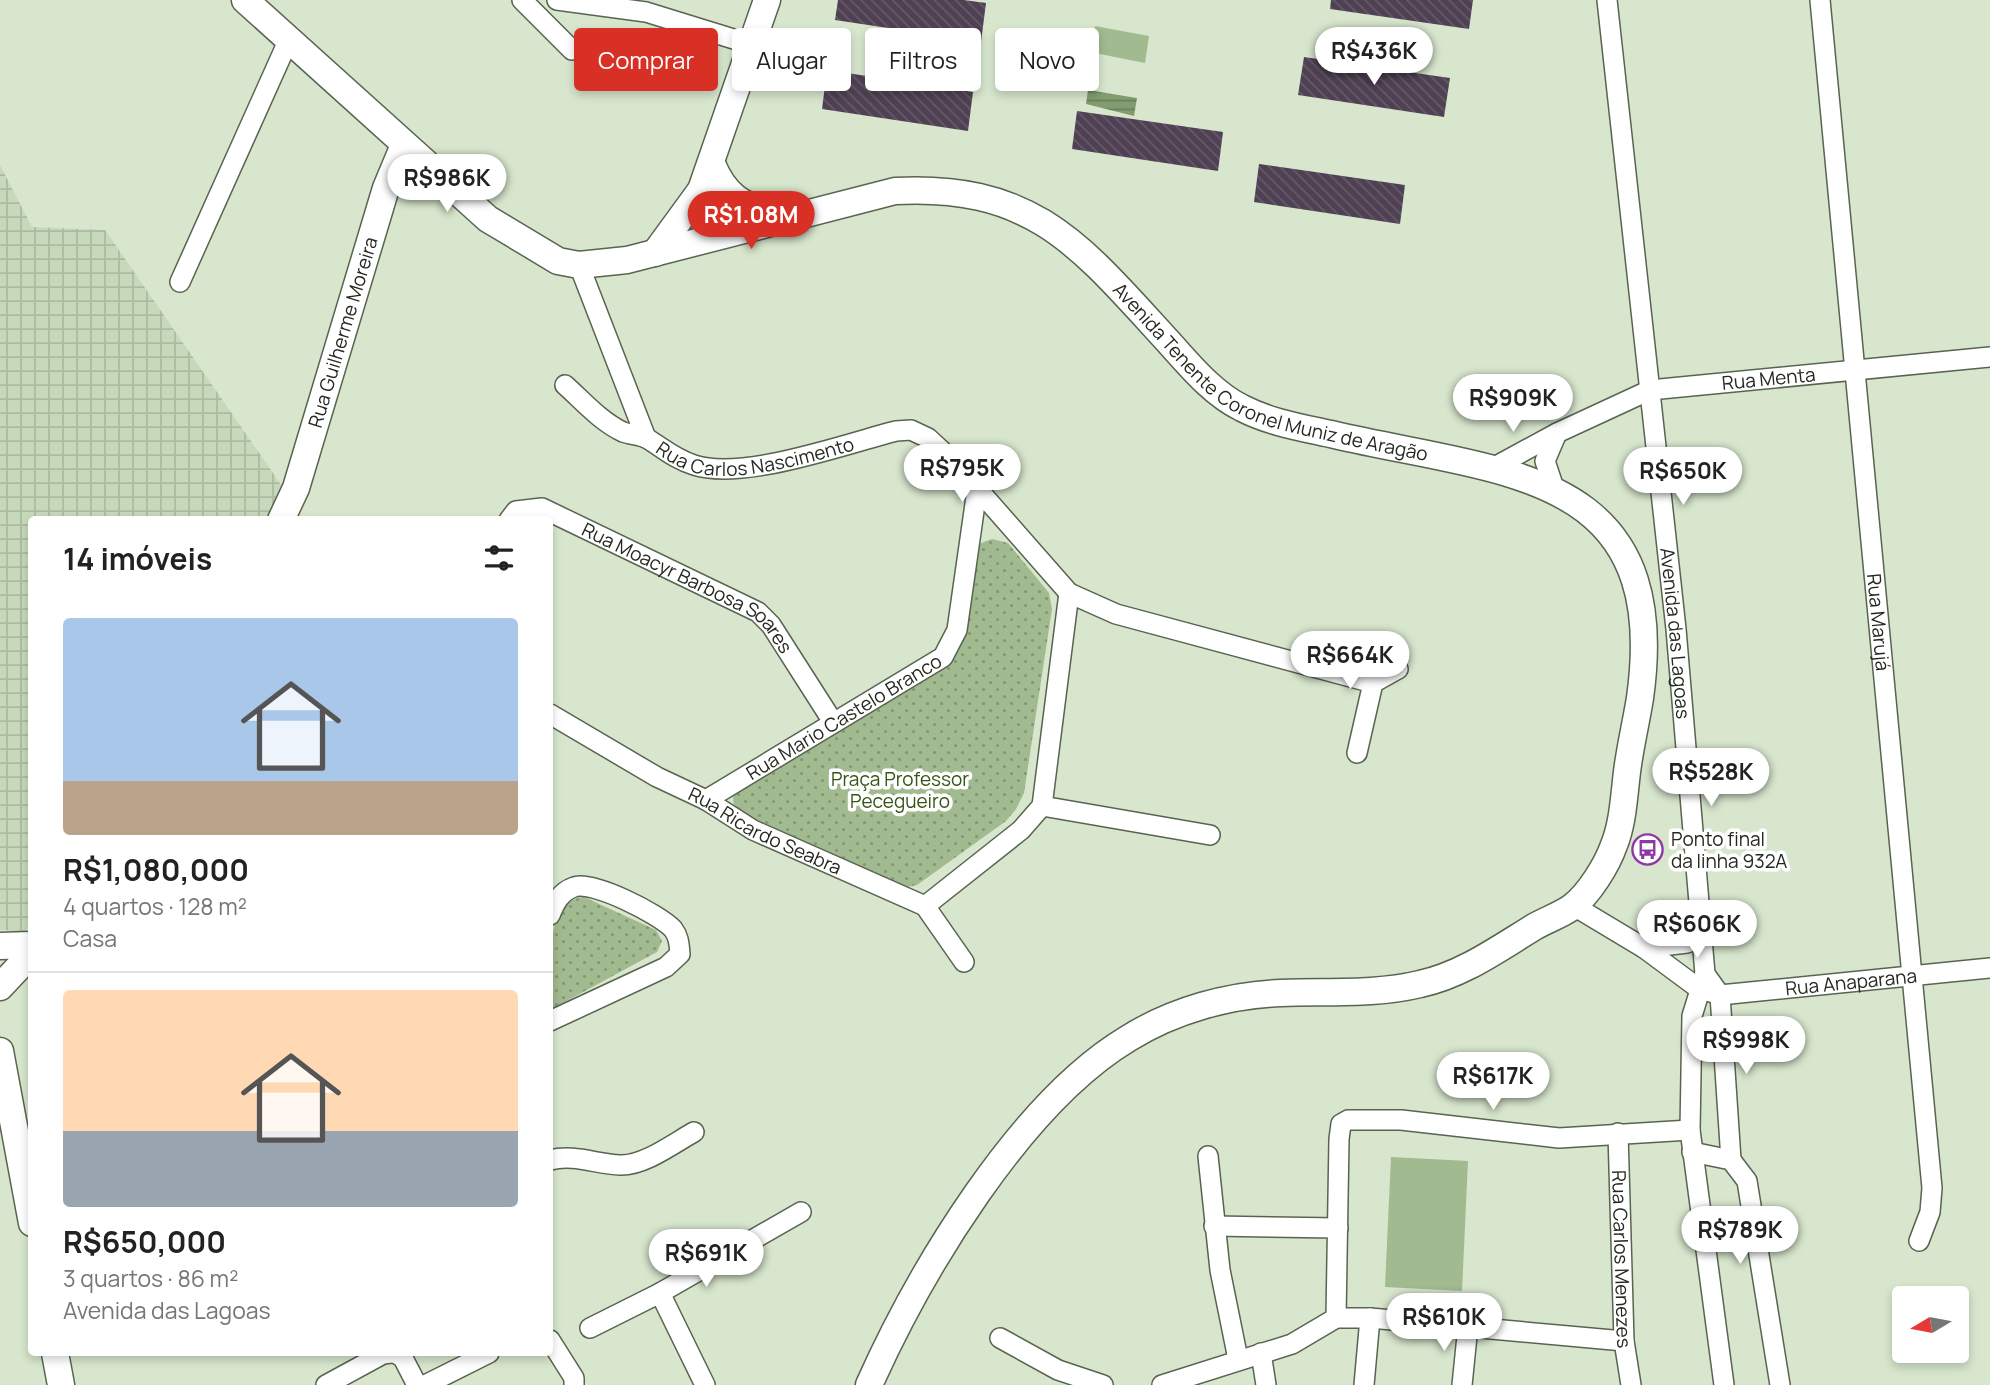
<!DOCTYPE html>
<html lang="pt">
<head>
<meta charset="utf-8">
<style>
	:root { --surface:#fff; --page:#f2f2f2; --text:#222; --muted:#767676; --line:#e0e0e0; --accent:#d93025 }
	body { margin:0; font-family:Manrope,sans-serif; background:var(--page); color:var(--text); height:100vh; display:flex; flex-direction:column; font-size:26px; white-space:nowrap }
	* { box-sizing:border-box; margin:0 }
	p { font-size:23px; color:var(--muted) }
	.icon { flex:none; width:38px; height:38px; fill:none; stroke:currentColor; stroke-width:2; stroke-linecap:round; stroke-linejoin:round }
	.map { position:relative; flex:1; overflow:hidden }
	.panel { position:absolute; left:28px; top:516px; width:525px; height:840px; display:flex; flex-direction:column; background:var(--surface); border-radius:7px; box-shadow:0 4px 10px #0003 }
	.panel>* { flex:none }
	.guide { position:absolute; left:574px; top:28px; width:665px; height:63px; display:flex; gap:14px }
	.needle { width:46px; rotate:260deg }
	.fabs { position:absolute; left:1892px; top:1286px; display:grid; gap:14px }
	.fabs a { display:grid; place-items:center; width:77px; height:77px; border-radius:7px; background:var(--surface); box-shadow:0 4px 10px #0003; font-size:35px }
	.price { position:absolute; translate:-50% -60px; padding:0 16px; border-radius:24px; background:#fff; color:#222; font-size:23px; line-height:46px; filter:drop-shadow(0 2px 4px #0008) }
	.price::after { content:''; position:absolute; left:50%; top:42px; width:21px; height:16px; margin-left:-10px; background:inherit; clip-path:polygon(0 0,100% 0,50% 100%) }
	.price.active { background:var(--accent); color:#fff }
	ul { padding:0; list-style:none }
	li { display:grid; align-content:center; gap:14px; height:371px; padding:0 35px }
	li+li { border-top:2px solid var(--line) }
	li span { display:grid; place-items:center; height:217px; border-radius:7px; color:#555 }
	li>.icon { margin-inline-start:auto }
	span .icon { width:126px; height:126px; fill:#fffc; stroke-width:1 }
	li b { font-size:30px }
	h2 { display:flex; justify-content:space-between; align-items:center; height:84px; padding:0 35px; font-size:30px }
	.chip { padding:0 24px; border-radius:7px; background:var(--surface); box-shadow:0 4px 10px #0003; font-size:24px; line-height:63px }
	.chip.active { background:var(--accent); color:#fff }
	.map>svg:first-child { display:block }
	.industrial { fill:url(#industrial-grid) }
	.grass { fill:#a2ba90 }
	.park { fill:url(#park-dots) }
	.water { fill:url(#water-rules) }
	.building { fill:url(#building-back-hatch) }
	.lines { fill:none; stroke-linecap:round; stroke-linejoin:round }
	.street-casing { stroke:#586450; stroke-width:22 }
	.secondary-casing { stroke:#586450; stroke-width:29 }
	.street { stroke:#fff; stroke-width:19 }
	.secondary { stroke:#fff; stroke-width:26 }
	.labels { text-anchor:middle; stroke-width:7; stroke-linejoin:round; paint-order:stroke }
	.street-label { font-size:19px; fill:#242920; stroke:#fff }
	.park-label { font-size:19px; fill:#345513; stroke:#fff }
	.poi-label { font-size:19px; fill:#242920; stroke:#fff; text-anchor:start }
</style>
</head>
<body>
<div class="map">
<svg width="1990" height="1385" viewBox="0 0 1990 1385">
	<defs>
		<pattern id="industrial-grid" width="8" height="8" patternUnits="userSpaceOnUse" patternTransform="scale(1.75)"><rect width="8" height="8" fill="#c7d9bb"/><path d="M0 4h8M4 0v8" fill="none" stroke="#abbaa0"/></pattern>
		<pattern id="park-dots" width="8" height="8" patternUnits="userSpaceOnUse" patternTransform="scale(1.75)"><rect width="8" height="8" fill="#a2ba90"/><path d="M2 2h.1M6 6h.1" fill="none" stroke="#849775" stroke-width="1.8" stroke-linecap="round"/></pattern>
		<pattern id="water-rules" width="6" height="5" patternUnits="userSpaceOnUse" patternTransform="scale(1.75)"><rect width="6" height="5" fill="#829c6f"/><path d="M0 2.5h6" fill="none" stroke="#6a7f5b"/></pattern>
		<pattern id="building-back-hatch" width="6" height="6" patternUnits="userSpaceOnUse" patternTransform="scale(1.75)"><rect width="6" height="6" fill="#4f4153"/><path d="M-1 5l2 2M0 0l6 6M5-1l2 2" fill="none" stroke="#655a68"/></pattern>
	</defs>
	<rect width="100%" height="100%" fill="#d7e6cd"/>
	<path class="industrial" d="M0,165L32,227L105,230L282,486L267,520H32V924L25,931L0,930Z"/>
	<path class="grass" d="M1095,26L1149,36L1145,63L1090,52Z
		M1391,1157L1468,1161L1462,1291L1385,1287Z"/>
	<path class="park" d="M992,539L1008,543L1049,593L1052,609L1024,793L1016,809L1006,821L917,885L903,888L734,809L733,797L737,789L950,658L962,641L965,629L976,551L979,544Z
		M584,897L656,930L662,941L657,952L550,1010C550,980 542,899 584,897Z"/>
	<path class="water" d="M1088,90L1137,98L1134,116L1086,104Z"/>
	<path class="building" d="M838,0H964L986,3L981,42L835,20Z
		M1331,0H1473L1469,29L1330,9Z
		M1304,57L1450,78L1444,117L1298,95Z
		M827,70L973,92L968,131L822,109Z
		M1077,111L1223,132L1218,171L1072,149Z
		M1259,164L1405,185L1400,224L1254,202Z"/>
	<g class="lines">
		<defs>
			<g id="street">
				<path d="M522,0L572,50"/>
				<path d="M557,0L646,12L753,45"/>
				<path id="s1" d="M1607,0L1676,629L1705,974L1720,995L1731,1160"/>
				<path id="s2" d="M1820,0L1932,1188L1930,1212L1919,1241"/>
				<path d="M579,265L646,438"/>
				<path d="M180,282L289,39"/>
				<path id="s3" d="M565,385C583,401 600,421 623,432C631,435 641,435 648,439C664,449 675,459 694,465C743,481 845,444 896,431L911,430L928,438L954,462L1069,593L1116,614L1373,683"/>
				<path id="s4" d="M1489,470L1557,433L1650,390L1990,357"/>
				<path d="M1554,488L1545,461L1557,433"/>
				<path id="s5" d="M509,520L516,511L542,508L758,612L771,625L833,722"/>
				<path id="s6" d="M550,714L657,777L706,800L753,830L925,906L964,962"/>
				<path d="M1357,753L1373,683L1398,669"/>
				<path id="s7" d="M706,800L943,657L957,630L977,490"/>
				<path d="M1042,806L1210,835"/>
				<path d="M925,906L1021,830L1042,806L1069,593"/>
				<path d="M1574,906L1644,948L1687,943L1701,931"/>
				<path d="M550,915C555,903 560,892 574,887C592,880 659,914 673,929C679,937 679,944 680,954L666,967L550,1021"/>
				<path id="s8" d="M1644,948L1698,988L1720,995L1990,968"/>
				<path d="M1705,974L1692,1016L1690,1130L1724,1385"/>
				<path id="s9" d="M1618,1133L1624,1341L1631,1385"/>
				<path d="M1692,1152L1731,1160L1747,1181L1780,1385"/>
				<path d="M1208,1156L1220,1270L1238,1359"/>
				<path d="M550,1160C574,1154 596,1164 620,1165C644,1166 674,1143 694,1132"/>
				<path d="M1214,1226L1338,1228"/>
				<path d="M660,1293L705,1385"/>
				<path d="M1336,1318L1339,1139L1341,1124L1348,1120H1401L1559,1138L1690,1130"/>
				<path d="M590,1328L660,1293L801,1212"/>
				<path d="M1000,1338L1058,1370L1103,1385"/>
				<path d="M550,1340L574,1378V1385"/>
				<path d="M395,1353L403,1358L417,1385"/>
				<path d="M1261,1353L1266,1385"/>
				<path d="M326,1385L383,1354L391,1353"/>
				<path d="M425,1385L489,1353"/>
				<path d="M1162,1385L1292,1344L1336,1318H1370L1624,1341"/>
				<path d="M1364,1385L1370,1318"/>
				<path d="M1462,1385L1468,1326"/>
			</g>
			<g id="secondary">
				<path id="s10" d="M245,0L488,219L558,261L579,265L627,260L895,191C1032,184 1079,244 1164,337C1187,362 1211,393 1242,408C1271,423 1304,428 1335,435C1503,474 1672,469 1640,698C1636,723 1630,747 1627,772C1624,796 1623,823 1614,845C1607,865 1589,894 1572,907C1561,915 1546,920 1534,927C1498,949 1462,975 1420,984C1375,995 1327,991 1281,993C1229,995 1174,1010 1129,1038C1020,1103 920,1271 869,1385"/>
				<path d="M712,164C727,201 746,205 780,219"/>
				<path d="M708,238L701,190L767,0"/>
				<path d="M655,253L701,190"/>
				<path id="s11" d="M281,520L296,488L386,188L404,145"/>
				<path d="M0,946L32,945"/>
				<path d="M0,987L32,953"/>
				<path d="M0,1051L32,1223"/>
				<path d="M55,1353L61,1385"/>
			</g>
		</defs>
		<use href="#street" class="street-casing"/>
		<use href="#secondary" class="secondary-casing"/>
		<use href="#street" class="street"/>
		<use href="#secondary" class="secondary"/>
	</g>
	<defs>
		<symbol id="bus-ring" viewBox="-11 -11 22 22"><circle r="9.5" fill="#fff" stroke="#8e38a6" stroke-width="1.5"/><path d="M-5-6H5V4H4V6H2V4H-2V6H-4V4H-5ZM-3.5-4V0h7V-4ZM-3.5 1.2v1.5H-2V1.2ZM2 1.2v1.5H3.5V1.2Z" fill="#8e38a6"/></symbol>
	</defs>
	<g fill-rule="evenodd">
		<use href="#bus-ring" x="1630" y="832" width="35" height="35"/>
	</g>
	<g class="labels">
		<g class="street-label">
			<text dy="7" stroke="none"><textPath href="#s11" startOffset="198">Rua Guilherme Moreira</textPath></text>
			<text dy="7" stroke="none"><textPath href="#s10" startOffset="1190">Avenida Tenente Coronel Muniz de Aragão</textPath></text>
			<text dy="7" stroke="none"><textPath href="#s4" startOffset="299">Rua Menta</textPath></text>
			<text dy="7" stroke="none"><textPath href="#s3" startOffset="215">Rua Carlos Nascimento</textPath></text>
			<text dy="7" stroke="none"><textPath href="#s5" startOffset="205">Rua Moacyr Barbosa Soares</textPath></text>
			<text dy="7" stroke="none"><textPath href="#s2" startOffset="625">Rua Marujá</textPath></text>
			<text dy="7" stroke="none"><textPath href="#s1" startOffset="637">Avenida das Lagoas</textPath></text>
			<text dy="7" stroke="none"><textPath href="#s7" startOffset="161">Rua Mario Castelo Branco</textPath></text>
			<text dy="7" stroke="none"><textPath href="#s6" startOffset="245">Rua Ricardo Seabra</textPath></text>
			<text dy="7" stroke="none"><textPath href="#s8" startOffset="222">Rua Anaparana</textPath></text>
			<text dy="7" stroke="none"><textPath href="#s9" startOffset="126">Rua Carlos Menezes</textPath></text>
		</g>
		<g class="park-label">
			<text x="900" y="786">Praça Professor<tspan x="900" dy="22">Pecegueiro</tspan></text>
		</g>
		<g class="poi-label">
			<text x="1671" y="846">Ponto final<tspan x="1671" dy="22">da linha 932A</tspan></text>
		</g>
	</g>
</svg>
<div class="fabs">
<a><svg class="needle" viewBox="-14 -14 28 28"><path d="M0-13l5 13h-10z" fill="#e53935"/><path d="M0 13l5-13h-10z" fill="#767676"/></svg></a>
</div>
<b class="price" style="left:1374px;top:87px">R$436K</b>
<b class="price" style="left:447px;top:214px">R$986K</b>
<b class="price active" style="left:751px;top:251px">R$1.08M</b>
<b class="price" style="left:1513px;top:434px">R$909K</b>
<b class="price" style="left:962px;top:504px">R$795K</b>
<b class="price" style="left:1683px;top:507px">R$650K</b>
<b class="price" style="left:1350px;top:691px">R$664K</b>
<b class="price" style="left:1711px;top:808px">R$528K</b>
<b class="price" style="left:1697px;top:960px">R$606K</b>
<b class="price" style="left:1746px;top:1076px">R$998K</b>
<b class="price" style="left:1493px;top:1112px">R$617K</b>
<b class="price" style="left:1740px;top:1266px">R$789K</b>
<b class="price" style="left:706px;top:1289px">R$691K</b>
<b class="price" style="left:1444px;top:1353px">R$610K</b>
<div class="guide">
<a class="chip active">Comprar</a>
<a class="chip">Alugar</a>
<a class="chip">Filtros</a>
<a class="chip">Novo</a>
</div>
<section class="panel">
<h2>14 imóveis<svg class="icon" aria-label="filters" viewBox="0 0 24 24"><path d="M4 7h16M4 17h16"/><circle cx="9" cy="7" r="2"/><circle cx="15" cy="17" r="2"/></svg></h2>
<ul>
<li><span style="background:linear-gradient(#a9c7e8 75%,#b9a48a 0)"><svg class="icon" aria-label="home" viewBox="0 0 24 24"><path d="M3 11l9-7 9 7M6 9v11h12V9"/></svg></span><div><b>R$1,080,000</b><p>4 quartos · 128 m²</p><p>Casa</p></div></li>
<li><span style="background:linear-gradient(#ffd9b3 65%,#9aa5b1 0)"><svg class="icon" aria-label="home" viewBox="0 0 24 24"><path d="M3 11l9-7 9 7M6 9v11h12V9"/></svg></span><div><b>R$650,000</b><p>3 quartos · 86 m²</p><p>Avenida das Lagoas</p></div></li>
</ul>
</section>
</div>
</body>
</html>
